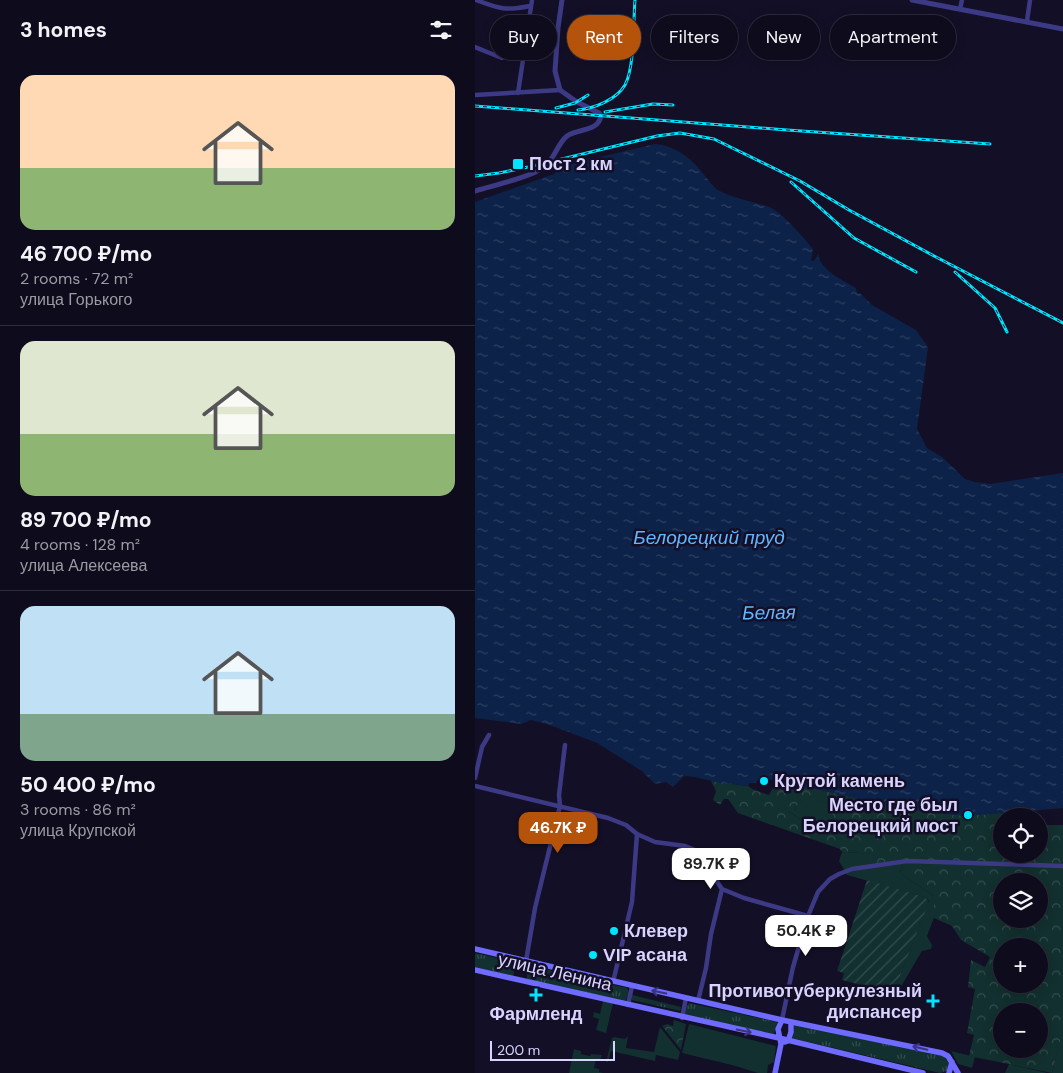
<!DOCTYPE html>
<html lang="en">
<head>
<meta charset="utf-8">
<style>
	:root { --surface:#0e0b1c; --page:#171425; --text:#f1f3f6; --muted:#9b9ba3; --line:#2e2b3b; --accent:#b45309 }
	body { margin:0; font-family:"DM Sans",sans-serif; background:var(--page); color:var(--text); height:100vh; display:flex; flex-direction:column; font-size:19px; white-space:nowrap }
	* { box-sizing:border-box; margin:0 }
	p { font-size:16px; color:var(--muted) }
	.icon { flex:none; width:28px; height:28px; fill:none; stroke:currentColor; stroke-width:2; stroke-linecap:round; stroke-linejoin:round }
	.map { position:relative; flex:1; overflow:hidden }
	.sheet { display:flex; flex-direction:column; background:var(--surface); width:475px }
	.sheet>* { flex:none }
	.guide { position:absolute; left:15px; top:15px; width:475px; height:45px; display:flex; gap:10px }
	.fabs { position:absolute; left:518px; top:808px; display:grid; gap:10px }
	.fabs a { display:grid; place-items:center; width:55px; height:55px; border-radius:50%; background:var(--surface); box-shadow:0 2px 12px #0003,0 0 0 1px var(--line); font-size:25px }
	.scale { position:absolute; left:15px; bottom:12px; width:125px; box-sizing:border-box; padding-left:5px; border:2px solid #d9d4ff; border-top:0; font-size:14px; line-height:18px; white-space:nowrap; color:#d9d4ff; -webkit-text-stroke:4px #130f26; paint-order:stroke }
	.price { position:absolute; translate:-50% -42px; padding:0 11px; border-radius:10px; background:#fff; color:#222; font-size:16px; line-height:32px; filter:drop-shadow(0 1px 2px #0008) }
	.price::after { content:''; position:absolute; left:50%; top:30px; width:15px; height:11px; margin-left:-8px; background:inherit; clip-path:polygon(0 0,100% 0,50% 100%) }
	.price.on { background:var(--accent); color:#fff }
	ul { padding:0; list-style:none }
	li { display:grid; align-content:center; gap:10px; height:265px; padding:0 20px }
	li+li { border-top:1px solid var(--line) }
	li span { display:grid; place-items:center; height:155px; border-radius:15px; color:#555 }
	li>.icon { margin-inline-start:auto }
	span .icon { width:90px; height:90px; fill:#fffc; stroke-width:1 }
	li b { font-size:21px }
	h2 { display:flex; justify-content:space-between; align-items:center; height:60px; padding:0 20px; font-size:21px }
	.chip { padding:0 18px; border-radius:22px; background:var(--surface); box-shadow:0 2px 12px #0003,0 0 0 1px var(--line); font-size:18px; line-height:45px }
	.chip.on { background:var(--accent); color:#fff }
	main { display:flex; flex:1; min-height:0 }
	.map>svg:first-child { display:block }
	.grass { fill:#12302f }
	.forest { fill:url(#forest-crowns); fill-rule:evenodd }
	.park { fill:url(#park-tufts) }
	.garden { fill:url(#garden-furrows) }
	.water { fill:url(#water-ripples) }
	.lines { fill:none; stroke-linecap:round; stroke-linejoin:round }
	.minor { stroke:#3d3a85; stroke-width:4.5 }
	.tertiary { stroke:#3d3a85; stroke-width:5 }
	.secondary { stroke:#6f6bff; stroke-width:5.5 }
	.rail-casing { stroke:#00e5ff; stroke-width:3 }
	.rail { stroke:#130f26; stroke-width:1; stroke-dasharray:4; stroke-linecap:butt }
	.oneway { stroke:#38347d }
	.poi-dot { fill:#00e5ff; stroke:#130f26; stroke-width:2 }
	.labels { text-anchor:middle; stroke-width:5; stroke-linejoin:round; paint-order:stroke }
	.poi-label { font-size:18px; font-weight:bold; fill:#d9d4ff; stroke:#130f26; text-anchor:start }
	.street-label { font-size:18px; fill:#d9d4ff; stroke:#130f26 }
	.water-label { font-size:19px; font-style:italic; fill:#62b6ff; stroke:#130f26 }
</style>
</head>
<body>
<main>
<section class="sheet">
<h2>3 homes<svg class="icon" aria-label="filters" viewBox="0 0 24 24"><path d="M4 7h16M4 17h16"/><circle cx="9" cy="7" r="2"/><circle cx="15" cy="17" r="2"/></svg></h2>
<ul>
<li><span style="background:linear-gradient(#ffd9b3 60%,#8fb573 0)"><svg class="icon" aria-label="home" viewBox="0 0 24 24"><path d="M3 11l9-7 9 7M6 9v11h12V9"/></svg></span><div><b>46 700 ₽/mo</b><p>2 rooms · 72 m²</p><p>улица Горького</p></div></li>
<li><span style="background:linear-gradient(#dfe7d0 60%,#8fb573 0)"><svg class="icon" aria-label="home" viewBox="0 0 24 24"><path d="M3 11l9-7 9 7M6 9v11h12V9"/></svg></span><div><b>89 700 ₽/mo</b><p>4 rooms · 128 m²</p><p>улица Алексеева</p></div></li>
<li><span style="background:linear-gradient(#bfe0f5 70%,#7fa58c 0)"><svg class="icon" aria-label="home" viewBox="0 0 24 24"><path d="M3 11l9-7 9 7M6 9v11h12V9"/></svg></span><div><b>50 400 ₽/mo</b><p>3 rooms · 86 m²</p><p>улица Крупской</p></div></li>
</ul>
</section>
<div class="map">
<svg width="588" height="1073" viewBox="0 0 588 1073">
	<defs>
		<pattern id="forest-crowns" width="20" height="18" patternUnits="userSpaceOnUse" patternTransform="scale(1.25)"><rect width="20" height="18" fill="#12302f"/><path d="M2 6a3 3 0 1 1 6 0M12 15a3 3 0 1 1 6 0" fill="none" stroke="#344d4e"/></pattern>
		<pattern id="park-tufts" width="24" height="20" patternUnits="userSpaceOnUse" patternTransform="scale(1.25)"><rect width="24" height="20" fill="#12302f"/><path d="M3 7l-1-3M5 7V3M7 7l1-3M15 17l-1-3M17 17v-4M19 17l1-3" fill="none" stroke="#344d4e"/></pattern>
		<pattern id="garden-furrows" width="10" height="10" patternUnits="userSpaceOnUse" patternTransform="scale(1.25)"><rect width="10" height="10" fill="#12302f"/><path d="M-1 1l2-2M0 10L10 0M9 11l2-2" fill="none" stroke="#344d4e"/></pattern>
		<pattern id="water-ripples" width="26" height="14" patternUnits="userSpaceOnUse" patternTransform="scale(1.25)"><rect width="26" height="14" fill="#0c2248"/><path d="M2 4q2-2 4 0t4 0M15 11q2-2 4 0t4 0" fill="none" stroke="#2f4163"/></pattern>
	</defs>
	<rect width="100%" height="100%" fill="#130f26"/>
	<path class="grass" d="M332,796L355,804L361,830L325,819L312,810L319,811L324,802Z
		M367,852L387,853L395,865L430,859L425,873L459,896V918L452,936L457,945L456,949L447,951L421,995L420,989L454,901L450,897L372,875L364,861Z
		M128,1001L138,1003L131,1033L121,1030L124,1019L118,1017L119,1012L125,1014Z
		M214,1024L301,1046L299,1062L293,1065L292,1073H283L257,1065L207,1053Z
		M185,1027L205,1052L203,1060L181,1055L180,1061L136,1051L133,1062H131L137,1038L139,1037L150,1039L153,1036L151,1048L179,1052Z
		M585,1040L588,1041V1073H577Z
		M99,1049L106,1051V1054L115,1056L116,1054L127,1055L125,1060L121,1059L119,1068L124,1069V1072L128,1073H94Z
		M476,1051L500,1057L497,1068L483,1064Z
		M534,1064L572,1073H530Z"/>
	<path class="forest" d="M302,780L435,810L492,816L551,810L552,816H526V854H564V825H588V1041H585L577,1073L494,1056L499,1035L492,1033L500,989L493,987L496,960L510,967L515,957L486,940L477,926L459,918V896L425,873L430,859L394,865L387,853L367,852L365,849L263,813L253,799H249L245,805L238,800L241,791L236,781L273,786L279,790L294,795ZM332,797L355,804L361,829L325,819L313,811H319L324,802ZM526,881H564V919H526ZM526,946H564V984H526ZM526,1011H564V1049H526Z
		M199,1020L211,1024L206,1050L187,1026L192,1024L198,1026Z"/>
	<path class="park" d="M0,953L152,988C155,993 152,997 150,1002L52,979V971L40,968L38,976L0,967Z
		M157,995L206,1007L205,1011L157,1000Z
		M214,1003L302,1022L299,1034L210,1016V1010Z
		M320,1024L469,1056L474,1061L472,1071L465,1073L317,1038Z"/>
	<path class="garden" d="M392,880L450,897L454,902L420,989L417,993L367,980L369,973L362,971Z"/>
	<path class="water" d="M180,144C202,146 217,159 230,176C234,180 238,187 243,190C259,199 277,201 294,207C306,211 329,238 338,249L336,261H339L343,254C346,271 366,279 381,288L382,293L384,294L385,293L397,305L441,330L453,347L442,429L452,448L467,457L490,479L500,482L515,484L588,473V808L492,816L435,810L289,778L285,781L283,780L280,783H275L273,786L245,783L220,777L209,776L198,787L191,782L180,784L167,771L122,743L75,725L56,720L46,724L0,718V202L79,174L87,166Z"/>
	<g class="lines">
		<path class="minor" d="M1,0C25,9 30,11 55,6
			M485,9L487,0
			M552,21L555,0
			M0,47L27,58
			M43,93L57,0
			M0,95L85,90
			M0,778L7,747L14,735
			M0,786L133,818L151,825L162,834L180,842L210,846L230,854L239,864L242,873L241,880L247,889
			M51,961L60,908L85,806L84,795L90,745
			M138,982L157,902L162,834
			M223,1001L231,968L236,934L247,889L269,898L333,916
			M153,1005L157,986
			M207,1018L211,998
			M307,1020L318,967L333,916L343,892L355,879L364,874L377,869L432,861L588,866"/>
		<path class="tertiary" d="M437,0L588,29
			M0,191C19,185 54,178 69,167C80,159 82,144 92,136C104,128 123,132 126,116L124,113L102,102L85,90L80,71L83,28L87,0"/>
		<path class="secondary" d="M0,949L307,1020L467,1053L473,1056L483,1073
			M0,970L304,1038L448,1073
			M310,1042L313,1041L316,1032V1022
			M300,1073L306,1044L303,1029L307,1020
			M474,1073L477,1062"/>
		<defs>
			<path id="rail" d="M0,106L312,130L515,144
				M81,108L100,103L113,95
				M103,110C120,108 141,100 150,85C160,66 158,23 160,0
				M130,112L178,104L198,105
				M0,176L24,173L58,166L182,136L205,133L239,139L325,181L374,210L461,257L588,323
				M316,182L379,238L441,272
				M480,272L520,308L532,332"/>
		</defs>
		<use href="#rail" class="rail-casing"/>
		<use href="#rail" class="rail"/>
	</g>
	<defs><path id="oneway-shaft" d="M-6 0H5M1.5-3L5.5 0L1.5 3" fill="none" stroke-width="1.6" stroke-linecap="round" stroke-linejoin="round" transform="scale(1.25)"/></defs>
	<g class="oneway">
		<use href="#oneway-shaft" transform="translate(184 992) rotate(-168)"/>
		<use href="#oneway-shaft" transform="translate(269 1031) rotate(12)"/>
		<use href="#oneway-shaft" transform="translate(445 1048) rotate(-167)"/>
	</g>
	<g class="poi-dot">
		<rect x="37" y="158" width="12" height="12" rx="2.5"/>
		<circle cx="289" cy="781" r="5"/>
		<circle cx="493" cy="815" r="5"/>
		<circle cx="139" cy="931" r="5"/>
		<circle cx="118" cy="955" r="5"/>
		<path d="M58.5 987.5h5v5h5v5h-5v5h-5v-5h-5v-5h5z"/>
		<path d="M455.5 993.5h5v5h5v5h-5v5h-5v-5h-5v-5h5z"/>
	</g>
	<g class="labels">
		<g class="poi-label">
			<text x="54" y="170">Пост 2 км</text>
			<text x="299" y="787">Крутой камень</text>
			<text x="483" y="811" text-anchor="end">Место где был<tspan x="483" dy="21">Белорецкий мост</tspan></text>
			<text x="149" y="937">Клевер</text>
			<text x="128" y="961">VIP асана</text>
			<text x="447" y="997" text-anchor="end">Противотуберкулезный<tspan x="447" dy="21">диспансер</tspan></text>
			<text x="61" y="1020" text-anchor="middle">Фармленд</text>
		</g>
		<g class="street-label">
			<text transform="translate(80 972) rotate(13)" y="6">улица Ленина</text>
		</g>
		<g class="water-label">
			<text x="234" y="544">Белорецкий пруд</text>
			<text transform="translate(294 612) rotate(-1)" y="7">Белая</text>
		</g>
	</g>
</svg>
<div class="fabs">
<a><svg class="icon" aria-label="locate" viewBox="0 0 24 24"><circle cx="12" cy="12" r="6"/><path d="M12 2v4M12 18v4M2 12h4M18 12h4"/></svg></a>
<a><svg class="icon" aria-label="layers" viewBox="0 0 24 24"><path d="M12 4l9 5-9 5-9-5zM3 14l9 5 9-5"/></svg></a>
<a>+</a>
<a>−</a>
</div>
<div class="scale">200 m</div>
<b class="price on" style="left:83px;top:854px">46.7K ₽</b>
<b class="price" style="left:236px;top:890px">89.7K ₽</b>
<b class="price" style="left:331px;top:957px">50.4K ₽</b>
<div class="guide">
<a class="chip">Buy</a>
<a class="chip on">Rent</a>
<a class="chip">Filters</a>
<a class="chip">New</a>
<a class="chip">Apartment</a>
</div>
</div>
</main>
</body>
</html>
